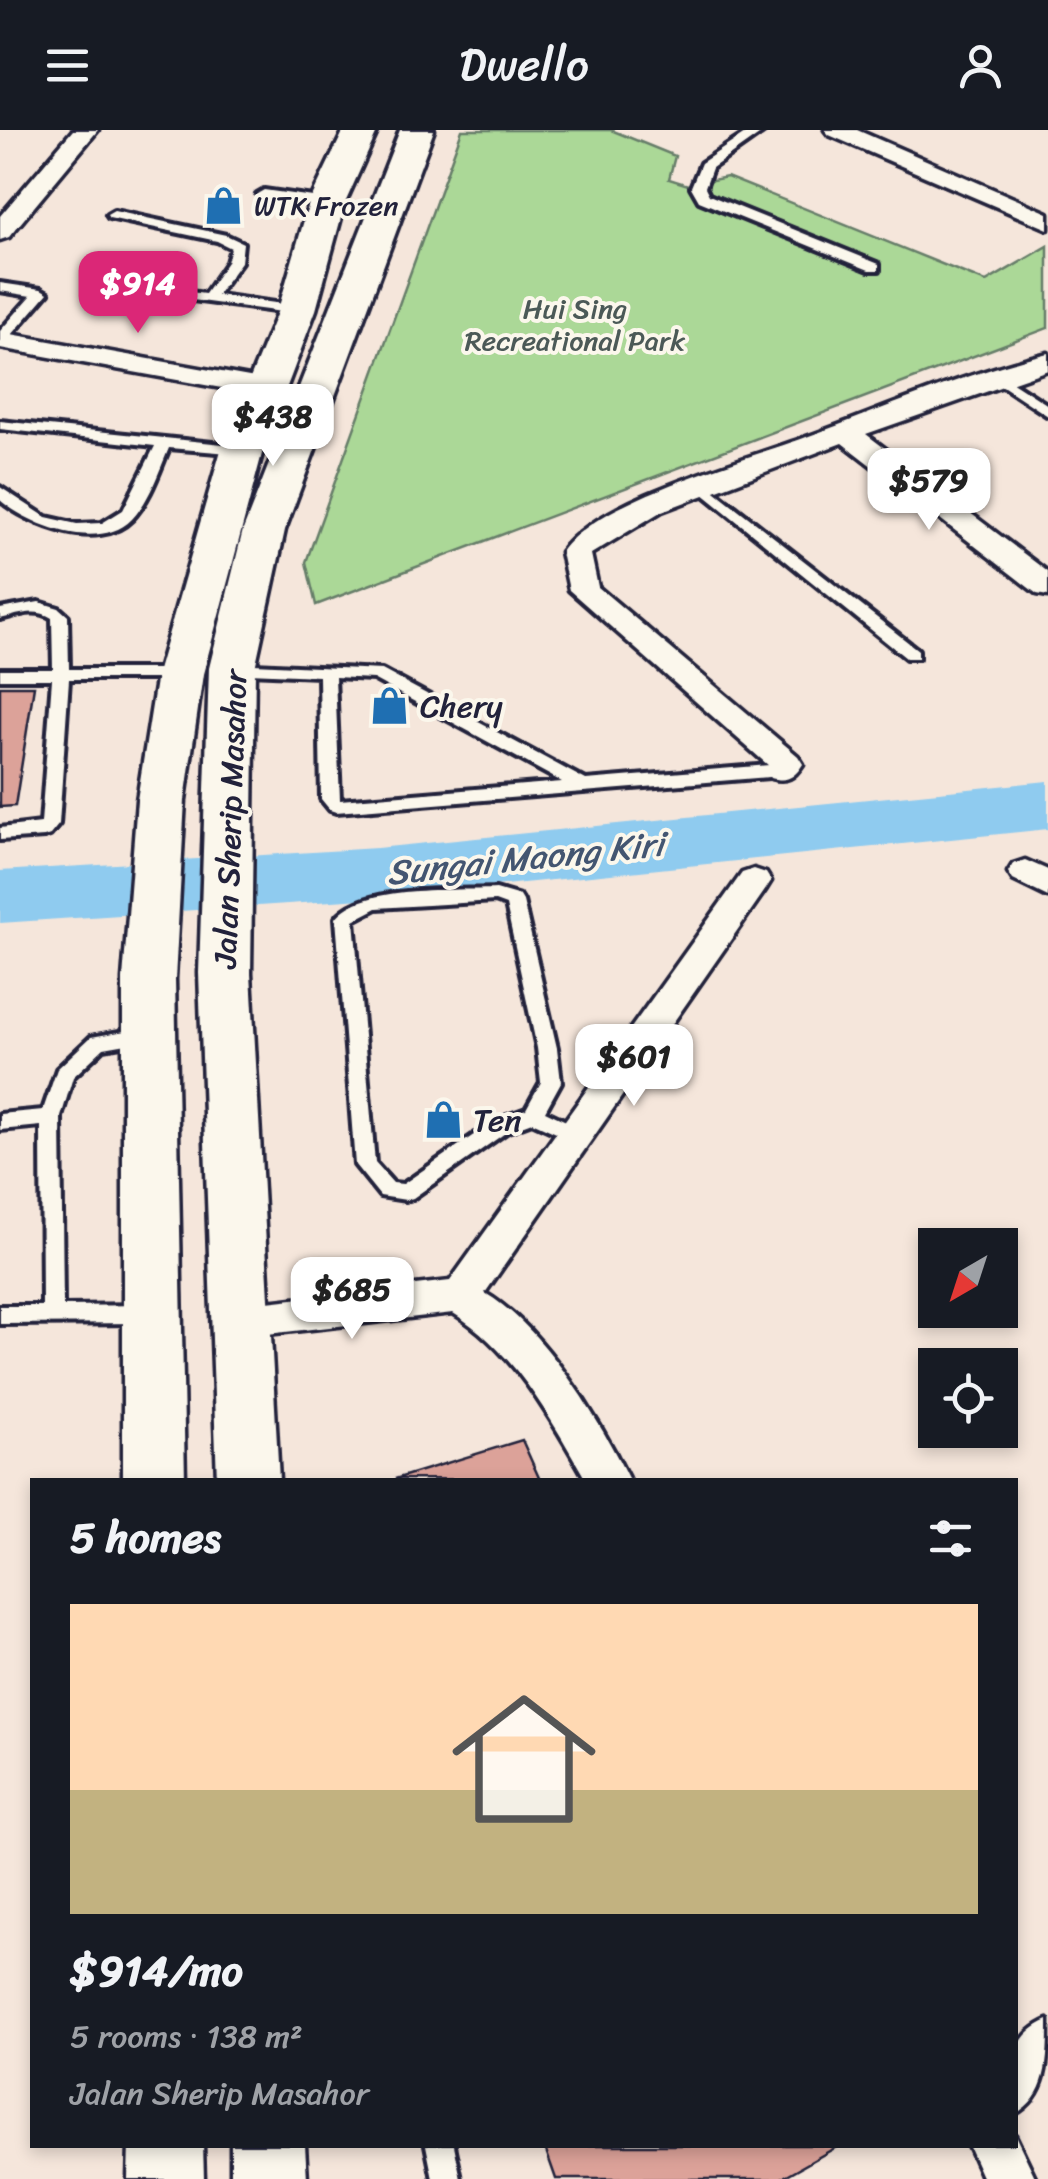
<!DOCTYPE html>
<html lang="en">
<head>
<meta charset="utf-8">
<style>
	:root { --surface:#171b24; --page:#242831; --text:#f1f3f6; --muted:#9ea1a6; --accent:#db2777 }
	body { margin:0; font-family:Sriracha,sans-serif; background:var(--page); color:var(--text); height:100vh; display:flex; flex-direction:column; font-size:38px; white-space:nowrap }
	* { box-sizing:border-box; margin:0 }
	p { font-size:32px; color:var(--muted) }
	.icon { flex:none; width:55px; height:55px; fill:none; stroke:currentColor; stroke-width:2; stroke-linecap:round; stroke-linejoin:round }
	.map { position:relative; flex:1; overflow:hidden }
	.sheet { position:absolute; left:30px; top:1348px; width:988px; height:670px; display:flex; flex-direction:column; background:var(--surface); border-radius:0px; box-shadow:0 5px 15px #0003 }
	.sheet>* { flex:none }
	.needle { width:65px; rotate:219deg }
	.buttons { position:absolute; left:918px; top:1098px; display:grid; gap:20px }
	.buttons a { display:grid; place-items:center; width:100px; height:100px; border-radius:0px; background:var(--surface); box-shadow:0 5px 15px #0003; font-size:50px }
	.price { position:absolute; translate:-50% -85px; padding:0 22px; border-radius:20px; background:#fff; color:#222; font-size:32px; line-height:65px; filter:drop-shadow(0 2px 5px #0008) }
	.price::after { content:''; position:absolute; left:50%; top:60px; width:30px; height:22px; margin-left:-15px; background:inherit; clip-path:polygon(0 0,100% 0,50% 100%) }
	.price.current { background:var(--accent); color:#fff }
	ul { padding:0; list-style:none }
	li { display:grid; align-content:center; gap:20px; height:530px; padding:0 40px }
	li span { display:grid; place-items:center; height:310px; border-radius:0px; color:#555 }
	li>.icon { margin-inline-start:auto }
	span .icon { width:180px; height:180px; fill:#fffc; stroke-width:1 }
	li b { font-size:42px }
	h2 { display:flex; justify-content:space-between; align-items:center; height:120px; padding:0 40px; font-size:42px }
	header { display:flex; justify-content:space-between; align-items:center; height:130px; padding:0 40px; background:var(--surface); font-size:45px; font-weight:600 }
	.map>svg:first-child { display:block }
	.green { fill:#abd897; stroke:#667d69; stroke-width:2.5 }
	.lines { fill:none; stroke-linecap:round; stroke-linejoin:round }
	.river { fill:#8fcbef; fill-rule:evenodd }
	.building { fill:#dca299; stroke:#22223b; stroke-width:2.5 }
	.lane-casing { stroke:#22223b; stroke-width:8 }
	.street-casing { stroke:#22223b; stroke-width:7 }
	.secondary-casing { stroke:#22223b; stroke-width:7 }
	.lane { fill:#fbf7ec; fill-rule:evenodd }
	.street { fill:#fbf7ec; fill-rule:evenodd }
	.secondary { fill:#fbf7ec; fill-rule:evenodd }
	.labels { text-anchor:middle; stroke-width:8; stroke-linejoin:round; paint-order:stroke }
	.far-poi-label { font-size:28px; fill:#22223b; stroke:#fbf7ec; text-anchor:start }
	.far-park-label { font-size:28px; fill:#4b5957; stroke:#fbf7ec }
	.poi-label { font-size:32px; fill:#22223b; stroke:#fbf7ec; text-anchor:start }
	.street-label { font-size:32px; fill:#22223b; stroke:#fbf7ec }
	.water-label { font-size:35px; font-style:italic; fill:#435571; stroke:#fbf7ec }
</style>
</head>
<body>
<header><svg class="icon" aria-label="menu" viewBox="0 0 24 24"><path d="M4 6h16M4 12h16M4 18h16"/></svg>Dwello<svg class="icon" aria-label="person" viewBox="0 0 24 24"><circle cx="12" cy="8" r="4"/><path d="M4 21q1-7 8-7t8 7"/></svg></header>
<div class="map">
<svg width="1048" height="2049" viewBox="0 0 1048 2049">
	<rect width="100%" height="100%" fill="#f5e6db"/>
	<filter id="ink" filterUnits="userSpaceOnUse"><feTurbulence type="fractalNoise" baseFrequency=".01" numOctaves="2"/><feDisplacementMap in="SourceGraphic" scale="20" xChannelSelector="R" yChannelSelector="G"/><feConvolveMatrix kernelMatrix="1 2 1 2 8 2 1 2 1" color-interpolation-filters="sRGB"/></filter>
	<g filter="url(#ink)">
		<path class="green" d="M462,0H611L675,26L669,49L688,55L727,47L986,152L1048,116V198L316,475L306,432Z"/>
		<g class="lines">
			<path class="river" d="M1048,651V699L377,768L0,793V741L377,718Z"/>
		</g>
		<path class="building" d="M0,556H34L15,676L0,677Z
			M522,1310L540,1350L395,1349Z
			M544,2015H840L780,2049H556Z"/>
		<g class="lines">
			<defs>
				<path id="lane" d="M751,0H766L712,38L705,57L709,65L879,134V140H869L699,71L691,57L701,33Z
					M264,60L327,69L334,73L327,77L259,67L257,64Z
					M114,81L226,105L243,113L241,132L217,165L297,176L304,180L297,184L133,162V156L138,155L205,164L227,132L231,118L217,111L109,88L107,85Z
					M0,153L41,159L48,163L5,213L0,214V201L31,166L0,161Z
					M997,242L1048,275V286L992,249V243Z
					M0,291L242,316L249,320L242,324L169,318C159,341 150,370 132,389C99,423 29,395 0,370V357L46,387L77,394L102,393L123,380L155,316L0,299Z
					M702,351L918,520V528H906L697,359L694,356Z
					M39,472L59,478L68,486L69,539H180L188,544L180,549H69L59,694L50,705L44,707L0,710V698L41,693L52,549H0V539H53L52,488C36,477 18,485 0,489V479Z
					M232,533L382,540L586,650L782,634L791,640L782,646L336,682L330,680L321,669L319,546L226,542V534ZM335,547L373,549L562,652L340,670Z
					M496,759L520,766L523,771L557,918L561,952L545,981L583,999L586,1004L583,1009L576,1012L532,992L508,1001L413,1068L406,1070L380,1066L355,1035L336,788C362,754 455,761 496,759ZM495,771L506,775L537,918L541,952L526,979L494,991L403,1054L393,1053L375,1033L354,790L377,778Z
					M148,897L155,899L158,904L155,909L104,918L73,947L61,987L63,1176L148,1175L155,1178L159,1184L155,1190L148,1193L0,1194V1176H42L41,996L0,1000V984L43,980L57,939L91,907Z
					M426,2015H454L461,2049H433Z"/>
				<path id="street" d="M73,0H98L9,107L0,110V86Z
					M825,0H857L1048,83V99L829,5Z
					M0,202L266,250L280,258L266,266L0,218Z
					M1048,223V240L866,304L1048,442V466L1037,464L842,313L662,381L591,424L598,457L798,626L803,634C794,648 787,652 771,648L766,640L769,636L569,460L561,422C597,369 748,329 809,306C888,277 966,243 1048,223Z
					M1025,730L1048,740V767L1013,750L1008,742L1013,734Z
					M754,739L766,743L771,751L766,759L485,1163C543,1197 600,1290 629,1350H586C552,1290 513,1219 453,1183L241,1207L227,1203L221,1191L227,1179L241,1175L450,1151L742,743Z
					M1048,1890C1048,1931 1048,1966 1015,1984C1015,1944 1004,1909 1048,1890Z
					M1015,2005L1036,2049H983L968,2015H1015Z"/>
				<path id="secondary" d="M344,0H378L345,73L316,180L263,320L203,544L185,670L175,849L185,1350H123V849L137,670L157,544L221,320L278,180L309,73Z
					M400,0H434L285,400L255,538L251,843L279,1350H217L199,843L209,538L243,400Z
					M129,2015H203L204,2049H128Z
					M231,2015H305L307,2049H231Z"/>
			</defs>
			<use href="#lane" class="lane-casing"/>
			<use href="#street" class="street-casing"/>
			<use href="#secondary" class="secondary-casing"/>
			<use href="#lane" class="lane"/>
			<use href="#street" class="street"/>
			<use href="#secondary" class="secondary"/>
		</g>
	</g>
	<defs>
		<symbol id="shop-bare" viewBox="-9 -9 18 18"><path d="M-5-2.5h2.3a2.7 3.5 0 0 1 5.4 0H5L5.5 6h-11ZM-1.5-2.5h3a1.5 2.3 0 0 0-3 0Z" fill="#1f6fb2" stroke="#fbf7ec" stroke-width="2.5" paint-order="stroke"/></symbol>
	</defs>
	<g fill-rule="evenodd">
		<use href="#shop-bare" x="196" y="48" width="55" height="55"/>
		<use href="#shop-bare" x="362" y="548" width="55" height="55"/>
		<use href="#shop-bare" x="416" y="962" width="55" height="55"/>
	</g>
	<g class="labels">
		<g class="far-poi-label">
			<text x="254" y="85">WTK Frozen</text>
		</g>
		<g class="far-park-label">
			<text x="575" y="188">Hui Sing<tspan x="575" dy="32">Recreational Park</tspan></text>
		</g>
		<g class="poi-label">
			<text x="420" y="587">Chery</text>
			<text x="473" y="1001">Ten</text>
		</g>
		<g class="street-label">
			<text transform="translate(230 689) rotate(-88)" y="11">Jalan Sherip Masahor</text>
		</g>
		<g class="water-label">
			<text transform="translate(525 728) rotate(-6)" y="12">Sungai Maong Kiri</text>
		</g>
	</g>
</svg>
<div class="buttons">
<a><svg class="needle" viewBox="-14 -14 28 28"><path d="M0-13l5 13h-10z" fill="#e53935"/><path d="M0 13l5-13h-10z" fill="#9ea1a6"/></svg></a>
<a><svg class="icon" aria-label="locate" viewBox="0 0 24 24"><circle cx="12" cy="12" r="6"/><path d="M12 2v4M12 18v4M2 12h4M18 12h4"/></svg></a>
</div>
<b class="price current" style="left:138px;top:206px">$914</b>
<b class="price" style="left:273px;top:339px">$438</b>
<b class="price" style="left:929px;top:403px">$579</b>
<b class="price" style="left:634px;top:979px">$601</b>
<b class="price" style="left:352px;top:1212px">$685</b>
<section class="sheet">
<h2>5 homes<svg class="icon" aria-label="filters" viewBox="0 0 24 24"><path d="M4 7h16M4 17h16"/><circle cx="9" cy="7" r="2"/><circle cx="15" cy="17" r="2"/></svg></h2>
<ul>
<li><span style="background:linear-gradient(#ffd9b3 60%,#c2b280 0)"><svg class="icon" aria-label="home" viewBox="0 0 24 24"><path d="M3 11l9-7 9 7M6 9v11h12V9"/></svg></span><div><b>$914/mo</b><p>5 rooms · 138 m²</p><p>Jalan Sherip Masahor</p></div></li>
</ul>
</section>
</div>
</body>
</html>
